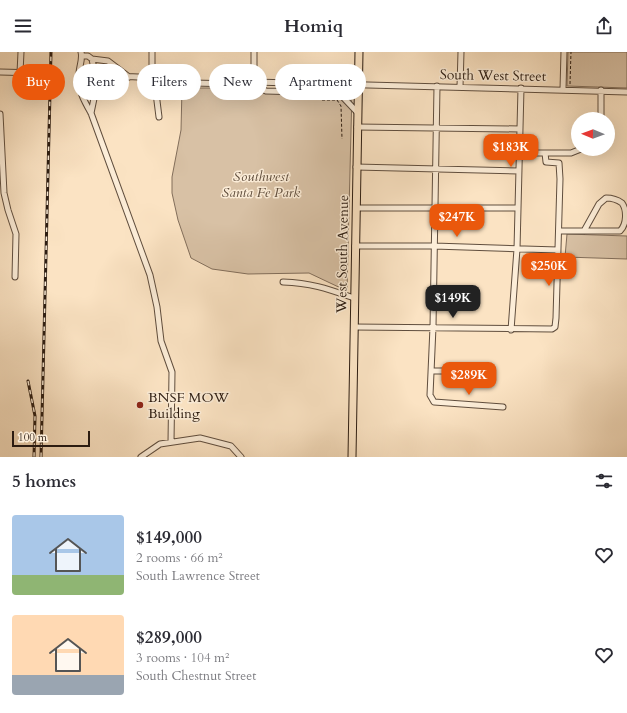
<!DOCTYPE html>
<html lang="en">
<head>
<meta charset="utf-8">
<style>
	:root { --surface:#fff; --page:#f7f7f7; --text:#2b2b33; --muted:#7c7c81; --accent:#ea580c }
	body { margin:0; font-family:Cardo,serif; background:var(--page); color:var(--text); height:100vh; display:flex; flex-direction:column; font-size:15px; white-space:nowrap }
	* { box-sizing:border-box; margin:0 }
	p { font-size:13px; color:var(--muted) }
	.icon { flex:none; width:22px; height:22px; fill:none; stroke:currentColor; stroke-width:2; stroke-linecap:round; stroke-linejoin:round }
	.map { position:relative; height:405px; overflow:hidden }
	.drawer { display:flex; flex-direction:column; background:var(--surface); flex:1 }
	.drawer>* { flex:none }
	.hud { position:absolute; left:12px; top:12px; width:400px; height:36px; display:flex; gap:8px }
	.needle { width:26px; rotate:271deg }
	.controls { position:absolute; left:571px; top:60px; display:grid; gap:8px }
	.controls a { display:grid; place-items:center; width:44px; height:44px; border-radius:50%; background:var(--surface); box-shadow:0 4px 16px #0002; font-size:20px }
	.scale { position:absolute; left:12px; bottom:10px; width:78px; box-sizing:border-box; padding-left:4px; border:2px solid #2c1c11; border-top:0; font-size:11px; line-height:14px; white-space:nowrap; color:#2c1c11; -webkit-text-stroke:3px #fcedd8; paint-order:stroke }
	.price { position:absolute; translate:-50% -34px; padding:0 9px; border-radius:8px; background:var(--accent); color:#fff; font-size:13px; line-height:26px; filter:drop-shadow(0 1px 2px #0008) }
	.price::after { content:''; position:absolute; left:50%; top:24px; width:12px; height:9px; margin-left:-6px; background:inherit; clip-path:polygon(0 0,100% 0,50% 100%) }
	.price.on { background:#222; color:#fff }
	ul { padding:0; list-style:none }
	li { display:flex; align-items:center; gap:12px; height:100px; padding:0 12px }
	li span { display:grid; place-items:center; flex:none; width:112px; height:80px; border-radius:4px; color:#555 }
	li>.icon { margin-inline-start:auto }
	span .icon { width:48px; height:48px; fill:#fffc; stroke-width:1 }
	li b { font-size:17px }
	h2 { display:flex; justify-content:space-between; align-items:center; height:48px; padding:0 12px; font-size:17px }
	.pill { padding:0 14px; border-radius:18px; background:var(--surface); box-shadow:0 4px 16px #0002; font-size:14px; line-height:36px }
	.pill.on { background:var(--accent); color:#fff }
	header { display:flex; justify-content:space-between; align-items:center; height:52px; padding:0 12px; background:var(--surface); font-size:18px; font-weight:600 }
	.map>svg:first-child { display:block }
	.green { fill:#d8c1a5; stroke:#826e5b }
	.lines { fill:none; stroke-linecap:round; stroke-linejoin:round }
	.minor-casing { stroke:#604e3e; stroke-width:7 }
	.major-casing { stroke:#2c1c11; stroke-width:9 }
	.path { stroke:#2c1c11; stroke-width:1; stroke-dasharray:3 2; stroke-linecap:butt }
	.minor { stroke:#fcedd8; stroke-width:5 }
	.major { stroke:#fbe3c3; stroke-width:7 }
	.rail-casing { stroke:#2c1c11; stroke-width:3 }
	.rail { stroke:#fcedd8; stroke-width:1.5; stroke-dasharray:4.5; stroke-linecap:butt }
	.poi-dot { fill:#8f2418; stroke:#fcedd8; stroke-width:1.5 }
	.labels { text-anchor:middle; stroke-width:3; stroke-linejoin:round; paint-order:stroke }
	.street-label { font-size:14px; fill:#2c1c11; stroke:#fcedd8 }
	.park-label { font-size:14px; font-style:italic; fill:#604e3d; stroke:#fcedd8 }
	.poi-label { font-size:14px; fill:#2c1c11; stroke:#fcedd8; text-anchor:start }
</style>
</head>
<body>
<header><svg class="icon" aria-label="menu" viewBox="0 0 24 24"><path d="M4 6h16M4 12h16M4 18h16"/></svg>Homiq<svg class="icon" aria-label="share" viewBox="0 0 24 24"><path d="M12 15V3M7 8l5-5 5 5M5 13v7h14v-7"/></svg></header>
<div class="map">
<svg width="627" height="405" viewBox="0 0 627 405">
	<rect width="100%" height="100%" fill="#fbe3c3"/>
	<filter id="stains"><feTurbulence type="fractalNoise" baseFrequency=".005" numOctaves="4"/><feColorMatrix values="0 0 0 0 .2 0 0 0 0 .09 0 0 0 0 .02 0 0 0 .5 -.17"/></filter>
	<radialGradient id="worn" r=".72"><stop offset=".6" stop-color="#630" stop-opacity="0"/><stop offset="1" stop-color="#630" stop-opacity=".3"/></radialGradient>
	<path class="green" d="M568,0H627V36L567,34Z
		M182,36H254L352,39L347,239L309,221L248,222L212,217L191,206L178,168L172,141V125L181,78Z
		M567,182L627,184V207L565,205Z"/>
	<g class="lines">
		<defs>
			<path id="minor" d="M81,0C83,7 79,15 79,22C78,38 83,47 91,61L150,223L157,255L161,289L172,320L171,390
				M152,0V30L156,41L159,65
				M254,0V30L259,36L266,39L339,41L357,60
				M82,4H88L92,7L108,9L129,25
				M0,20L38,21
				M20,21L21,0
				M97,32C114,28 135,19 152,30L235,32L254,30L627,40
				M437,34L433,275L430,343L434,350L503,355
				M460,35L461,0
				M563,37L564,0
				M91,61L97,32L92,7
				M0,62L4,141L8,158L16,182L15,225
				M601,67V38
				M357,75L520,77
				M520,101H571L581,97
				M356,115L519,119
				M356,156H518
				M559,179H620C627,172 627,158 622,151C618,148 611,146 606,146L599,152L584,179
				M355,194H434L558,198
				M283,230C312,231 328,237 354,246
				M354,275L552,277L555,275L556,266L560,127L559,111L546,110L545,101
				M511,278L517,197L521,36
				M431,319H474
				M141,405L160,392L200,386L231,394L241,405"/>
			<path id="major" d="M352,405L359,0"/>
		</defs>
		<use href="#minor" class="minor-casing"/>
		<use href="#major" class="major-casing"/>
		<path class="path" d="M570,32L571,0
			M322,48H337L341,54L342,87"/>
		<use href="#minor" class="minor"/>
		<use href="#major" class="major"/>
		<defs>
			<path id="rail" d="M28,329L35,364L34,405
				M41,405L51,0"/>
		</defs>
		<use href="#rail" class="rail-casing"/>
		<use href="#rail" class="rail"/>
	</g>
	<circle class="poi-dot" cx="140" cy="353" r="4"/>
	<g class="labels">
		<g class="street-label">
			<text transform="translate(493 23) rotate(1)" y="5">South West Street</text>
			<text transform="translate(342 202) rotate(-89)" y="5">West South Avenue</text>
		</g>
		<g class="park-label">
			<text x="261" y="129">Southwest<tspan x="261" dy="16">Santa Fe Park</tspan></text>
		</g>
		<g class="poi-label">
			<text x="148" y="350">BNSF MOW<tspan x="148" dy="16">Building</tspan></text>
		</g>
	</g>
	<rect width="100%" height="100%" filter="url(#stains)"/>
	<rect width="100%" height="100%" fill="url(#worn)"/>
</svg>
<div class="controls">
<a><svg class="needle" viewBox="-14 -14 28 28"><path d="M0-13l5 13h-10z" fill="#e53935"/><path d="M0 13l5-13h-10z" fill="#7c7c81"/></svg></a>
</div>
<div class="scale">100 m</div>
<b class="price" style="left:511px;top:116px">$183K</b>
<b class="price" style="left:457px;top:186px">$247K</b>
<b class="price" style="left:549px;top:235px">$250K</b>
<b class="price on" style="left:453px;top:267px">$149K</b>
<b class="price" style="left:469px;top:344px">$289K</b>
<div class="hud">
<a class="pill on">Buy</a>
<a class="pill">Rent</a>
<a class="pill">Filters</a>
<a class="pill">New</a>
<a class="pill">Apartment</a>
</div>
</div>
<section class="drawer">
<h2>5 homes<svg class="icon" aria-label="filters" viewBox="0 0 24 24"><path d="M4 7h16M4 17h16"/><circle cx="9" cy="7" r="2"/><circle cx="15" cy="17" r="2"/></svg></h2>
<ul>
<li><span style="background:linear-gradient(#a9c7e8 75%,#8fb573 0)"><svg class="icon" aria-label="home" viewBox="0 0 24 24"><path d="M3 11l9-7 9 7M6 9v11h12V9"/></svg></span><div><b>$149,000</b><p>2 rooms · 66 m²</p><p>South Lawrence Street</p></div><svg class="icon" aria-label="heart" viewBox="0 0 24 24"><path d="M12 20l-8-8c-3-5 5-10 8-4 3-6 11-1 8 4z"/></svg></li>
<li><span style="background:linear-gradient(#ffd9b3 75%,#9aa5b1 0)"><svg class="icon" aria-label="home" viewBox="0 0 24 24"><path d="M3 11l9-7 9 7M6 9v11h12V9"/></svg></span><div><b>$289,000</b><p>3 rooms · 104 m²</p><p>South Chestnut Street</p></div><svg class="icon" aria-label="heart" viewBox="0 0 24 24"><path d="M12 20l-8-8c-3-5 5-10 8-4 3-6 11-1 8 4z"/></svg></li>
</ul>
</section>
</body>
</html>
